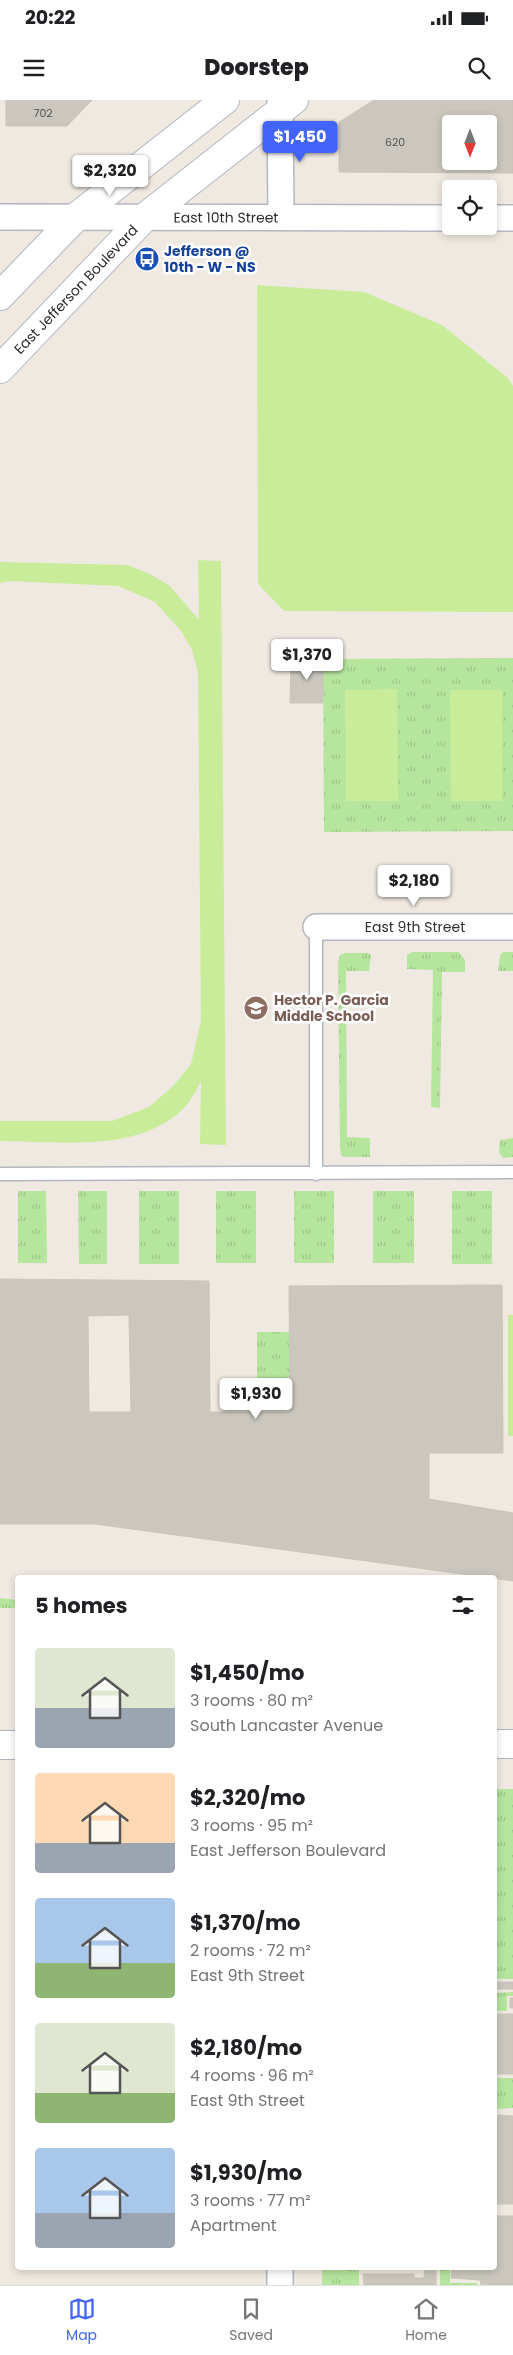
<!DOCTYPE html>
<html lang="en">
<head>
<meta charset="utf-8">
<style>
	:root { --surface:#fff; --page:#f2f2f2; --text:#202124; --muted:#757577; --line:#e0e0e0; --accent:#4264fb }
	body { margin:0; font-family:Poppins,sans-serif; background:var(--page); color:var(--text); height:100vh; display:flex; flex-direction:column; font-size:19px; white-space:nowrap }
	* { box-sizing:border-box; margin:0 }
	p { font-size:16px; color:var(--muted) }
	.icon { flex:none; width:28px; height:28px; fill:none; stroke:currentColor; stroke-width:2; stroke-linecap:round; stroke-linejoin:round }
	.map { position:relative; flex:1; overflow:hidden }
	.side { position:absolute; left:15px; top:1475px; width:482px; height:695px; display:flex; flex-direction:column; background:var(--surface); border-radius:5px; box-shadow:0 2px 8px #0003 }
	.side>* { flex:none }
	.needle { width:32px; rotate:180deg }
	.tools { position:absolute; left:442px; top:15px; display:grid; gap:10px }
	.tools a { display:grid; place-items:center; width:55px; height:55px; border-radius:5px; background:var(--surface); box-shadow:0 2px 8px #0003; font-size:25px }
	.price { position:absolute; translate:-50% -42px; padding:0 11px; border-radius:5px; background:#fff; color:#222; font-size:16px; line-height:32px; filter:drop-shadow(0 1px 2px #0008) }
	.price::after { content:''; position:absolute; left:50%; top:30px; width:15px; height:11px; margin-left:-8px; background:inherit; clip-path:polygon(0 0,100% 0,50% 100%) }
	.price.on { background:var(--accent); color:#fff }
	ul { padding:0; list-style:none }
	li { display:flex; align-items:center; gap:15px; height:125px; padding:0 20px }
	li span { display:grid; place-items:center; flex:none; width:140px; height:100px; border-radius:5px; color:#555 }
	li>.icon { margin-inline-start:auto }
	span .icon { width:60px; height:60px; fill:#fffc; stroke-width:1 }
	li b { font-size:21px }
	h2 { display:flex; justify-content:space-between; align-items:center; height:60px; padding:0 20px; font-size:21px }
	.status { display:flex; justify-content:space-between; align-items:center; height:35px; padding:0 25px; background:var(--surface); direction:ltr }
	.status svg { height:14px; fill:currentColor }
	header { display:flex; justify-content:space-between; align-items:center; height:65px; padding:0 20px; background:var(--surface); font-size:22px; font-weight:800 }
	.tabs { display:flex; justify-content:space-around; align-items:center; height:70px; border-top:1px solid var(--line); background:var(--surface); font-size:14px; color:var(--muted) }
	.tabs a { display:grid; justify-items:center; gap:2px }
	.tabs .on { color:var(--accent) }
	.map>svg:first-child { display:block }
	.grass { fill:url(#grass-tufts) }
	.pitch { fill:#c9ec9a }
	.building { fill:#cbc7bf; stroke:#cbc5ba; fill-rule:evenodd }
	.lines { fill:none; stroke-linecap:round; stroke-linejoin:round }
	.service-casing { stroke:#b4b7c1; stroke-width:15 }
	.minor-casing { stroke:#b4b7c1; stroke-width:28 }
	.secondary-casing { stroke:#b4b7c1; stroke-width:30 }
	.service { stroke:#fff; stroke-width:12 }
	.minor { stroke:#fff; stroke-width:25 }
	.secondary { stroke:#fff; stroke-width:28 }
	.labels { text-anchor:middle; stroke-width:5; stroke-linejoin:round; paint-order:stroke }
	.number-label { font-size:11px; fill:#555452 }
	.street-label { font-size:14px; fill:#2e2e2e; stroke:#fff }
	.transit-label { font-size:14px; font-weight:bold; fill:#164399; stroke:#fff; text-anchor:start }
	.education-label { font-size:14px; font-weight:bold; fill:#785e54; stroke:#fff; text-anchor:start }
</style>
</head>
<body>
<div class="status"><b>20:22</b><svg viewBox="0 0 49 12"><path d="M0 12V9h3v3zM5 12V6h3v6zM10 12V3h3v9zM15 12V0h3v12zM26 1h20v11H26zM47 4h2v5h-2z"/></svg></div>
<header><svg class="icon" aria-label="menu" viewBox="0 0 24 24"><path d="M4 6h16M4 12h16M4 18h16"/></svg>Doorstep<svg class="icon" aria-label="search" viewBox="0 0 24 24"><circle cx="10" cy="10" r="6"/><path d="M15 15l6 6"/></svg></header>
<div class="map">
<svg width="513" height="2185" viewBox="0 0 513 2185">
	<defs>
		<pattern id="grass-tufts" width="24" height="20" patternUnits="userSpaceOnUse" patternTransform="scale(1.25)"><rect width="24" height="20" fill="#b6e59e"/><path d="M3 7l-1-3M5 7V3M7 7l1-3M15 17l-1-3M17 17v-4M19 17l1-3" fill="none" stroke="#9dc588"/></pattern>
	</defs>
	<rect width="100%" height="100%" fill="#efe9e1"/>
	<path class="grass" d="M513,558V731L324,732L323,559Z
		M412,852H459L465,860V872H442L440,1008L431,1007L433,870L407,869V855Z
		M503,852H513V871H498L500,855Z
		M345,853H368L371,855L369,871H346L347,1037L370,1038V1057H343L341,1055L340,1047L338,863L340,855Z
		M513,1038V1057L503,1058L499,1053L500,1040Z
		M18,1091H46L47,1163H18Z
		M78,1091H107V1164H79Z
		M139,1091H179V1164H139Z
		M216,1091H256V1163H216Z
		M294,1091H334V1163H294Z
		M373,1091H414V1163H373Z
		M452,1091H492V1164H452Z
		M257,1232H290V1300H257Z
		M0,1498L17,1500V1508H0Z
		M495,1689H513V1879H495Z
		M513,1892V1896H507V1911H495V1893Z
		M495,1978H513V2008L495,2009Z
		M322,2168H359V2185H322Z
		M440,2168H450V2183H477V2185H440Z"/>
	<path class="pitch" d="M257,185L364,192L442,225L508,278L513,286V512L284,511L258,484Z
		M198,460L221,461L226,1045L200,1044L201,982C197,989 193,996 189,1002C146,1055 60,1041 0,1041V1021H112L149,1007L173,986L191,964L201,921L198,573L192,550L181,531L155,502L118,486L10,481L0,483V462L127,465L150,474L170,486L199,520Z
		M397,589L398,701H346L345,590Z
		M450,590H502V701H451Z
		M508,1215H513V1336H508Z"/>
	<path class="building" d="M6,0H92L67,26H6Z
		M374,0H513V73L339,72V22ZM451,24H489V61H451Z
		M291,559H323V603H290Z
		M0,1179L209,1181L210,1312H290L289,1186L502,1185L503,1353H429V1399L513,1413V1481L95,1424H0ZM129,1215L131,1312H89L88,1216Z
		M495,1882H513V1889H495Z
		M510,1898H513V1908H510Z
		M495,1914H513V1974H495Z
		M495,2015L513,2016V2104H495Z
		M495,2116H513V2185H481L480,2180L451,2178L452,2168H495Z
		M425,2168H436V2185H364L363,2174H414V2178H424Z"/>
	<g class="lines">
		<defs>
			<path id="service" d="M316,827V1074
				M0,1074L513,1072"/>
			<g id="minor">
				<path d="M280,0L281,116"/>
				<path id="s1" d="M0,117L451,118"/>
				<path d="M489,118H513"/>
				<path id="s2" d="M316,827H513"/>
				<path d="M280,2168V2185"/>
			</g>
			<g id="secondary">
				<path d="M0,196L76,117L225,0"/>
				<path id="s3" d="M0,269L145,117L294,0"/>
				<path d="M495,1644H513"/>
				<path d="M0,1645H18"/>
			</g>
		</defs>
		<use href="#service" class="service-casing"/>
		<use href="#minor" class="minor-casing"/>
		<use href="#secondary" class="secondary-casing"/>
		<use href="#service" class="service"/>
		<use href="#minor" class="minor"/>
		<use href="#secondary" class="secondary"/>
	</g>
	<defs>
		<symbol id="bus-disc" viewBox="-11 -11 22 22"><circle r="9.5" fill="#1a4fb4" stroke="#fff"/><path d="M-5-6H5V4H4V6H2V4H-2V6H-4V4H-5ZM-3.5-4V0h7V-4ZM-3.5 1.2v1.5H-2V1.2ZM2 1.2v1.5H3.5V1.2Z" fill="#fff"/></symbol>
		<symbol id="school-disc" viewBox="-11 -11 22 22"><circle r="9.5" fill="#8d6e63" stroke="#fff"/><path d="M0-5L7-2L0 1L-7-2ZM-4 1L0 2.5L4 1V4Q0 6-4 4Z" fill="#fff"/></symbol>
	</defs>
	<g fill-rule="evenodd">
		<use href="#bus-disc" x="133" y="145" width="28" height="28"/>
		<use href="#school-disc" x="242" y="894" width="28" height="28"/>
	</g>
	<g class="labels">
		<g class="number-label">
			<text x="43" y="17">702</text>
			<text x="395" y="46">620</text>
		</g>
		<g class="street-label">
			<text dy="5" stroke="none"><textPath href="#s1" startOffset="226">East 10th Street</textPath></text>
			<text dy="5" stroke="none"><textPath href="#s3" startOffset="110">East Jefferson Boulevard</textPath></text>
			<text dy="5" stroke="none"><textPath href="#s2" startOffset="99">East 9th Street</textPath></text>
		</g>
		<g class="transit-label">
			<text x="164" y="156">Jefferson @<tspan x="164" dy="16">10th - W - NS</tspan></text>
		</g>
		<g class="education-label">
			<text x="274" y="905">Hector P. Garcia<tspan x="274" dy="16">Middle School</tspan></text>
		</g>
	</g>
</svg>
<div class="tools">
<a><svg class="needle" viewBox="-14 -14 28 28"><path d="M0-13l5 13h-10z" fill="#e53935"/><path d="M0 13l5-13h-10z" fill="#757577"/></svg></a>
<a><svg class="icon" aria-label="locate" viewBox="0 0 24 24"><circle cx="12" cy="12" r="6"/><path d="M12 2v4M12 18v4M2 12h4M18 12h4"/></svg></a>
</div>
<b class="price on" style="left:300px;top:63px">$1,450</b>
<b class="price" style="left:110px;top:97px">$2,320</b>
<b class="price" style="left:307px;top:581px">$1,370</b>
<b class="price" style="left:414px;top:807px">$2,180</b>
<b class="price" style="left:256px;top:1320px">$1,930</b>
<section class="side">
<h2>5 homes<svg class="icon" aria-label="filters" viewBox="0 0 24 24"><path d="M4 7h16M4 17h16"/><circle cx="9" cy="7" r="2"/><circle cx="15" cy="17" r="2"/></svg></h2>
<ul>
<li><span style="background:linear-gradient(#dfe7d0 60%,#9aa5b1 0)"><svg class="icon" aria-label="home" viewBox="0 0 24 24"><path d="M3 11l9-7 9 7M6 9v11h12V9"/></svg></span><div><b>$1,450/mo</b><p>3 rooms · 80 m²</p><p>South Lancaster Avenue</p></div></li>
<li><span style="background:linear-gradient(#ffd9b3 70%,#9aa5b1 0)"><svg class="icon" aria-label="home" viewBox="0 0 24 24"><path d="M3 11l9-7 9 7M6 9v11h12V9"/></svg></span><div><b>$2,320/mo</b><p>3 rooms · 95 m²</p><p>East Jefferson Boulevard</p></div></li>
<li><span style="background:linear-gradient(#a9c7e8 65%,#8fb573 0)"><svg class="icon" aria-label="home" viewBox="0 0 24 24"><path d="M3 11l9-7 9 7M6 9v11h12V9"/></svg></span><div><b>$1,370/mo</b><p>2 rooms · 72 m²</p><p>East 9th Street</p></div></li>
<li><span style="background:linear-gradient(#dfe7d0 70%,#8fb573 0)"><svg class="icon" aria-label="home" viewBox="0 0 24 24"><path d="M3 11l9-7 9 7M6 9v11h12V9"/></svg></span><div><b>$2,180/mo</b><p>4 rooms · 96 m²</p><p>East 9th Street</p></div></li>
<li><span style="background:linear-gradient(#a9c7e8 65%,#9aa5b1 0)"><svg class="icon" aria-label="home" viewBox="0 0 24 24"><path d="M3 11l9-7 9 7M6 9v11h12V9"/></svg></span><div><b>$1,930/mo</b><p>3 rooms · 77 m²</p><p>Apartment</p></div></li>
</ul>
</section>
</div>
<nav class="tabs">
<a class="on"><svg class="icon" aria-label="map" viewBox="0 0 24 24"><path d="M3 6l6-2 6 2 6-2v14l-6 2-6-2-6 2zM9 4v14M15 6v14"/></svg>Map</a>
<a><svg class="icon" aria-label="saved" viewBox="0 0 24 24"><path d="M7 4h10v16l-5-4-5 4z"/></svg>Saved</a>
<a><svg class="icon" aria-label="home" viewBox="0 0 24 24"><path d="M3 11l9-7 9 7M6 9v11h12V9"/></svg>Home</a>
</nav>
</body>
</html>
